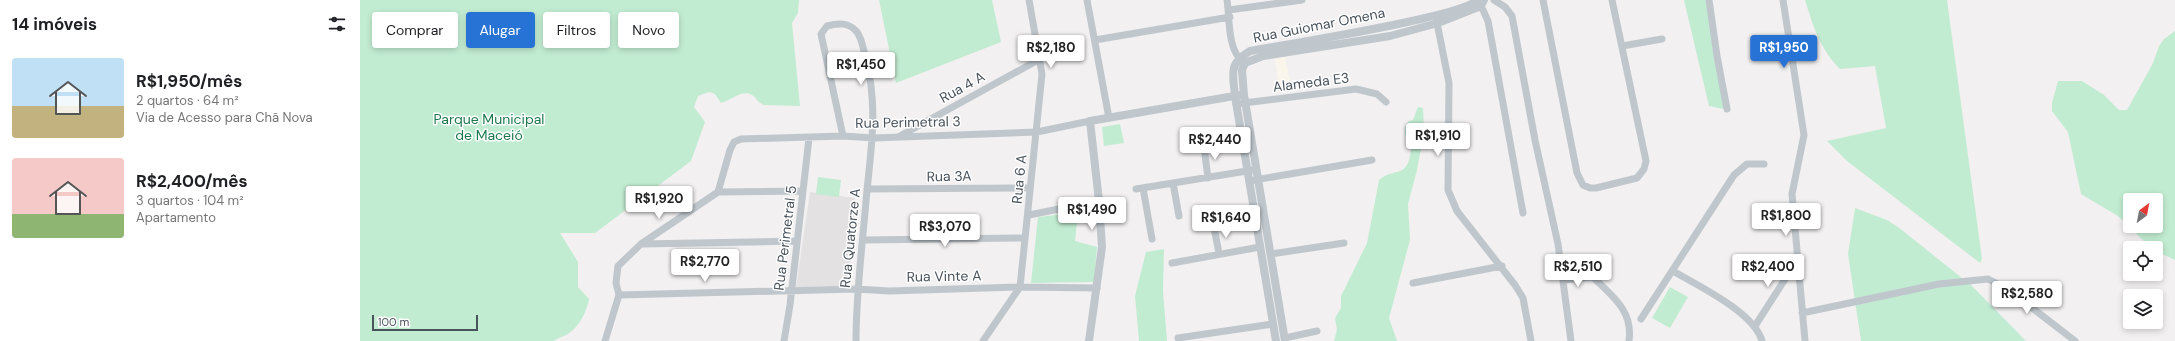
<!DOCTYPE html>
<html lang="pt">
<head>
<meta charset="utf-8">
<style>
	:root { --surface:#fff; --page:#f2f2f2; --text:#202124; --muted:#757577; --accent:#2772d5 }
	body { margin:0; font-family:"DM Sans",sans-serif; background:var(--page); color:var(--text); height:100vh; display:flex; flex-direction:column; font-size:15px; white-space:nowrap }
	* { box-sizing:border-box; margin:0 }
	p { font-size:13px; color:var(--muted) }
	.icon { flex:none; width:22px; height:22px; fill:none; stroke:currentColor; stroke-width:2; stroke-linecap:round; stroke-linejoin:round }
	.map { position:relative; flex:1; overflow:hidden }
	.panel { display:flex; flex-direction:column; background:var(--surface); width:360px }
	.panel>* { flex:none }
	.guide { position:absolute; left:12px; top:12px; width:380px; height:36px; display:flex; gap:8px }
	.needle { width:26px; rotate:32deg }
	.tools { position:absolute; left:1763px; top:193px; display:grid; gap:8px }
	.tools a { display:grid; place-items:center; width:40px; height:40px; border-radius:4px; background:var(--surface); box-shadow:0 2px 6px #0003; font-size:20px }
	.scale { position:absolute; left:12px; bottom:10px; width:106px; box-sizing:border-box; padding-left:4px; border:2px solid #49535c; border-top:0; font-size:11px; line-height:14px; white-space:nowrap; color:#49535c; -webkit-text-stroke:3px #fff; paint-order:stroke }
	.price { position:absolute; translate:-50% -34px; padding:0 9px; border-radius:4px; background:#fff; color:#222; font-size:13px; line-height:26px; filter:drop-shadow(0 1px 2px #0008) }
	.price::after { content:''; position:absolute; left:50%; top:24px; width:12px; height:9px; margin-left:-6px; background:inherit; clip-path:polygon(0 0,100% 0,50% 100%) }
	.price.current { background:var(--accent); color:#fff }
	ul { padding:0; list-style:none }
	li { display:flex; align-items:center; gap:12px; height:100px; padding:0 12px }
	li span { display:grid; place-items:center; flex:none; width:112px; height:80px; border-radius:4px; color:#555 }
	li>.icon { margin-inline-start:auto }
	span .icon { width:48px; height:48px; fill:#fffc; stroke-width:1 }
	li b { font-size:17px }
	h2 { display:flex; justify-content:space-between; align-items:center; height:48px; padding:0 12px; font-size:17px }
	.pill { padding:0 14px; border-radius:4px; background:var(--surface); box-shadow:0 2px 6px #0003; font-size:14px; line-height:36px }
	.pill.current { background:var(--accent); color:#fff }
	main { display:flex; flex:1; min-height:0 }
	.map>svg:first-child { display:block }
	.commercial { fill:#fbf6eb }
	.education { fill:#e3e1e1 }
	.green { fill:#c2ecd2; fill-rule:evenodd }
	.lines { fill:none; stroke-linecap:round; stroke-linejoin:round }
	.minor { stroke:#bfc7cd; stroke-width:7 }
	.tertiary { stroke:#bfc7cd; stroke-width:8 }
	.labels { text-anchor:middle; stroke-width:3; stroke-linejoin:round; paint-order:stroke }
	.street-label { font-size:14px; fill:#49535c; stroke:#fff }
	.park-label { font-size:14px; fill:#1e784c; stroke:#fff }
</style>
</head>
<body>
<main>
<section class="panel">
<h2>14 imóveis<svg class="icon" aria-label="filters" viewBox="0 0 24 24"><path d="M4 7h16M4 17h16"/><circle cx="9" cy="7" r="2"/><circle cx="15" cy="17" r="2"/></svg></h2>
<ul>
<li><span style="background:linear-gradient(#bfe0f5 60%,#c2b280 0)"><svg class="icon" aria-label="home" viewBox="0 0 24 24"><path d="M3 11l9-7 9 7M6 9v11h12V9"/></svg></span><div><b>R$1,950/mês</b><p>2 quartos · 64 m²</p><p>Via de Acesso para Chã Nova</p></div></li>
<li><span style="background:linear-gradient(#f6c9c9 70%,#8fb573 0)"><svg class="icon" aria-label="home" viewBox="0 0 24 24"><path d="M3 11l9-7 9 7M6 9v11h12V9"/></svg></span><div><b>R$2,400/mês</b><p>3 quartos · 104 m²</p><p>Apartamento</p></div></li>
</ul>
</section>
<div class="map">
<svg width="1815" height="341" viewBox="0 0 1815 341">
	<rect width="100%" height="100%" fill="#f2f0f0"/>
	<path class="commercial" d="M925,57L931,88L920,90L915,59Z"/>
	<path class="education" d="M450,192L495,198L489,283L485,286L436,287Z"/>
	<path class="green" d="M0,0H439L438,13L432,23L440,106L404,105C398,103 397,98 392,95C382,89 370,101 361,103L355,94L349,92L338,96L334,107L345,122L331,161L235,233H200L218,262V287L229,299C227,311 219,327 208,334C203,337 199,337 194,341H0Z
		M519,0H632L641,42L536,83Z
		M1324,0H1346L1364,109L1349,106Z
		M1445,0H1587L1622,259L1620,263L1487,161L1467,141L1526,128L1515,66L1480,69C1460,49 1453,26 1445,0Z
		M1815,31V260L1796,251V248H1791L1758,216L1721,194L1708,132L1692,111V103L1698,81H1722L1744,95L1759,110H1767L1793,63L1799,46L1804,39ZM1770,200H1796V226H1770Z
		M1058,107L1063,108L1064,132L1057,170L1048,204L1050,240L1029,318L1037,341H974L977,330L975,318L981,308V296L985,288L1007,243L1019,180C1036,166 1047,180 1051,150C1048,140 1040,131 1049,121L1053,120Z
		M760,124L764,143L744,146L742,127Z
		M458,177L481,180L479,197L456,194Z
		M1495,208L1527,220L1538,227L1612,286L1666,341H1501L1488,254Z
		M715,213L717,222L715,241L737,247L734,282L671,283L678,217Z
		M804,249L803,291L807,341H779L775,296L786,252Z
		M1310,287L1328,297L1310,328L1292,318Z"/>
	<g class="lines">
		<path class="minor" d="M727,0L749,118
			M867,0C870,19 867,49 883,62
			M1134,0L1145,7L1152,16L1175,140L1198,244L1211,341
			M1183,0L1217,173L1223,185L1230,188H1236L1277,178L1284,169L1286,161L1252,0
			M1349,0L1357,56L1367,109
			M1423,0L1444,135L1432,194L1445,341
			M1116,3L1123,10L1128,21L1163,213
			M869,10L942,0
			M1076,18L1089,83L1088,190L1097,211L1155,285L1163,298L1171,341
			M735,40L870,17
			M1262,46L1302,39
			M876,104L996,89L1017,94L1026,102
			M483,136L461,34L467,26C478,23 489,22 497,32C502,39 503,48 505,55C518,103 512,142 507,190C503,240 496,291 496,341
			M540,136L680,59
			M844,147L848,178
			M889,181L1012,160
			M813,183L819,216
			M783,188L792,239
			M507,189L670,188
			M776,189L893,170
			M358,192L443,191
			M669,215L739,201
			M854,228L859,253
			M504,240L665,238
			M281,244L437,241
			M911,254L984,243
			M812,263L900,247
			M1313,271C1338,286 1394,312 1402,341
			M1203,280L1232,277L1235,279C1254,298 1273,311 1269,341
			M1053,283L1142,266
			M259,295L497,289L529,291L660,287L737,288
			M1442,313L1579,284L1628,279L1649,290L1715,341
			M1281,319L1374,175L1387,164H1404
			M1395,326L1427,276L1438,271
			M818,338L913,324
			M925,338L957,331
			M245,341L259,295L256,283L258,266L281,244L358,192L370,150L374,142L381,139L483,136L514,138L677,132L730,121
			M424,341L430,305L449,138
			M623,341L660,287L682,74L669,0"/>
		<path class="tertiary" d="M729,341L742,247L739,201L730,121L880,95
			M916,341L875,96C873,73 868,64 890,51C922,45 1103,17 1117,0
			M925,341L884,95L882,70L885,63L903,56L1030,36L1078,23L1121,6L1124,0"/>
	</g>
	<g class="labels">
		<g class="street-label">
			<text transform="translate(959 25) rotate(-11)" y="5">Rua Guiomar Omena</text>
			<text transform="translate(951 82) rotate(-7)" y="5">Alameda E3</text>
			<text transform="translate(602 87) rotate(-29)" y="5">Rua 4 A</text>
			<text transform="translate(548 122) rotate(-1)" y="5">Rua Perimetral 3</text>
			<text transform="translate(589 176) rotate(-1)" y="5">Rua 3A</text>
			<text transform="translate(659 179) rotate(-84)" y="5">Rua 6 A</text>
			<text transform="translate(425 238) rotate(-83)" y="5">Rua Perimetral 5</text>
			<text transform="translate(490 238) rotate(-84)" y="5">Rua Quatorze A</text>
			<text transform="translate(584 276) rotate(-1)" y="5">Rua Vinte A</text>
		</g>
		<g class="park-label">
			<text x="129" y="124">Parque Municipal<tspan x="129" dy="16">de Maceió</tspan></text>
		</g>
	</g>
</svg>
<div class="tools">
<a><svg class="needle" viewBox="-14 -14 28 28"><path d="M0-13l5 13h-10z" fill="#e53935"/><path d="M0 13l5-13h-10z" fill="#757577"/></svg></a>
<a><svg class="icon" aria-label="locate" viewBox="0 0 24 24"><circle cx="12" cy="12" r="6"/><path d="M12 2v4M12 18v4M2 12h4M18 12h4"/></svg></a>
<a><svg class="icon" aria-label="layers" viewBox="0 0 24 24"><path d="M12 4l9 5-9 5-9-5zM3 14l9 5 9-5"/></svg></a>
</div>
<div class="scale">100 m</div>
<b class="price" style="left:691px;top:69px">R$2,180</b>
<b class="price current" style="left:1424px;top:69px">R$1,950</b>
<b class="price" style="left:501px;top:86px">R$1,450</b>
<b class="price" style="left:1078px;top:157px">R$1,910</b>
<b class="price" style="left:855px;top:161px">R$2,440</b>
<b class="price" style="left:299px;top:220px">R$1,920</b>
<b class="price" style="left:732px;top:231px">R$1,490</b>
<b class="price" style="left:1426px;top:237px">R$1,800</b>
<b class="price" style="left:866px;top:239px">R$1,640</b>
<b class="price" style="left:585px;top:248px">R$3,070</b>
<b class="price" style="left:345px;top:283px">R$2,770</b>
<b class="price" style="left:1218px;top:288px">R$2,510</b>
<b class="price" style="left:1408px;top:288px">R$2,400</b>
<b class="price" style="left:1667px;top:315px">R$2,580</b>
<div class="guide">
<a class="pill">Comprar</a>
<a class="pill current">Alugar</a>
<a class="pill">Filtros</a>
<a class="pill">Novo</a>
</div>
</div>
</main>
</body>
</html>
